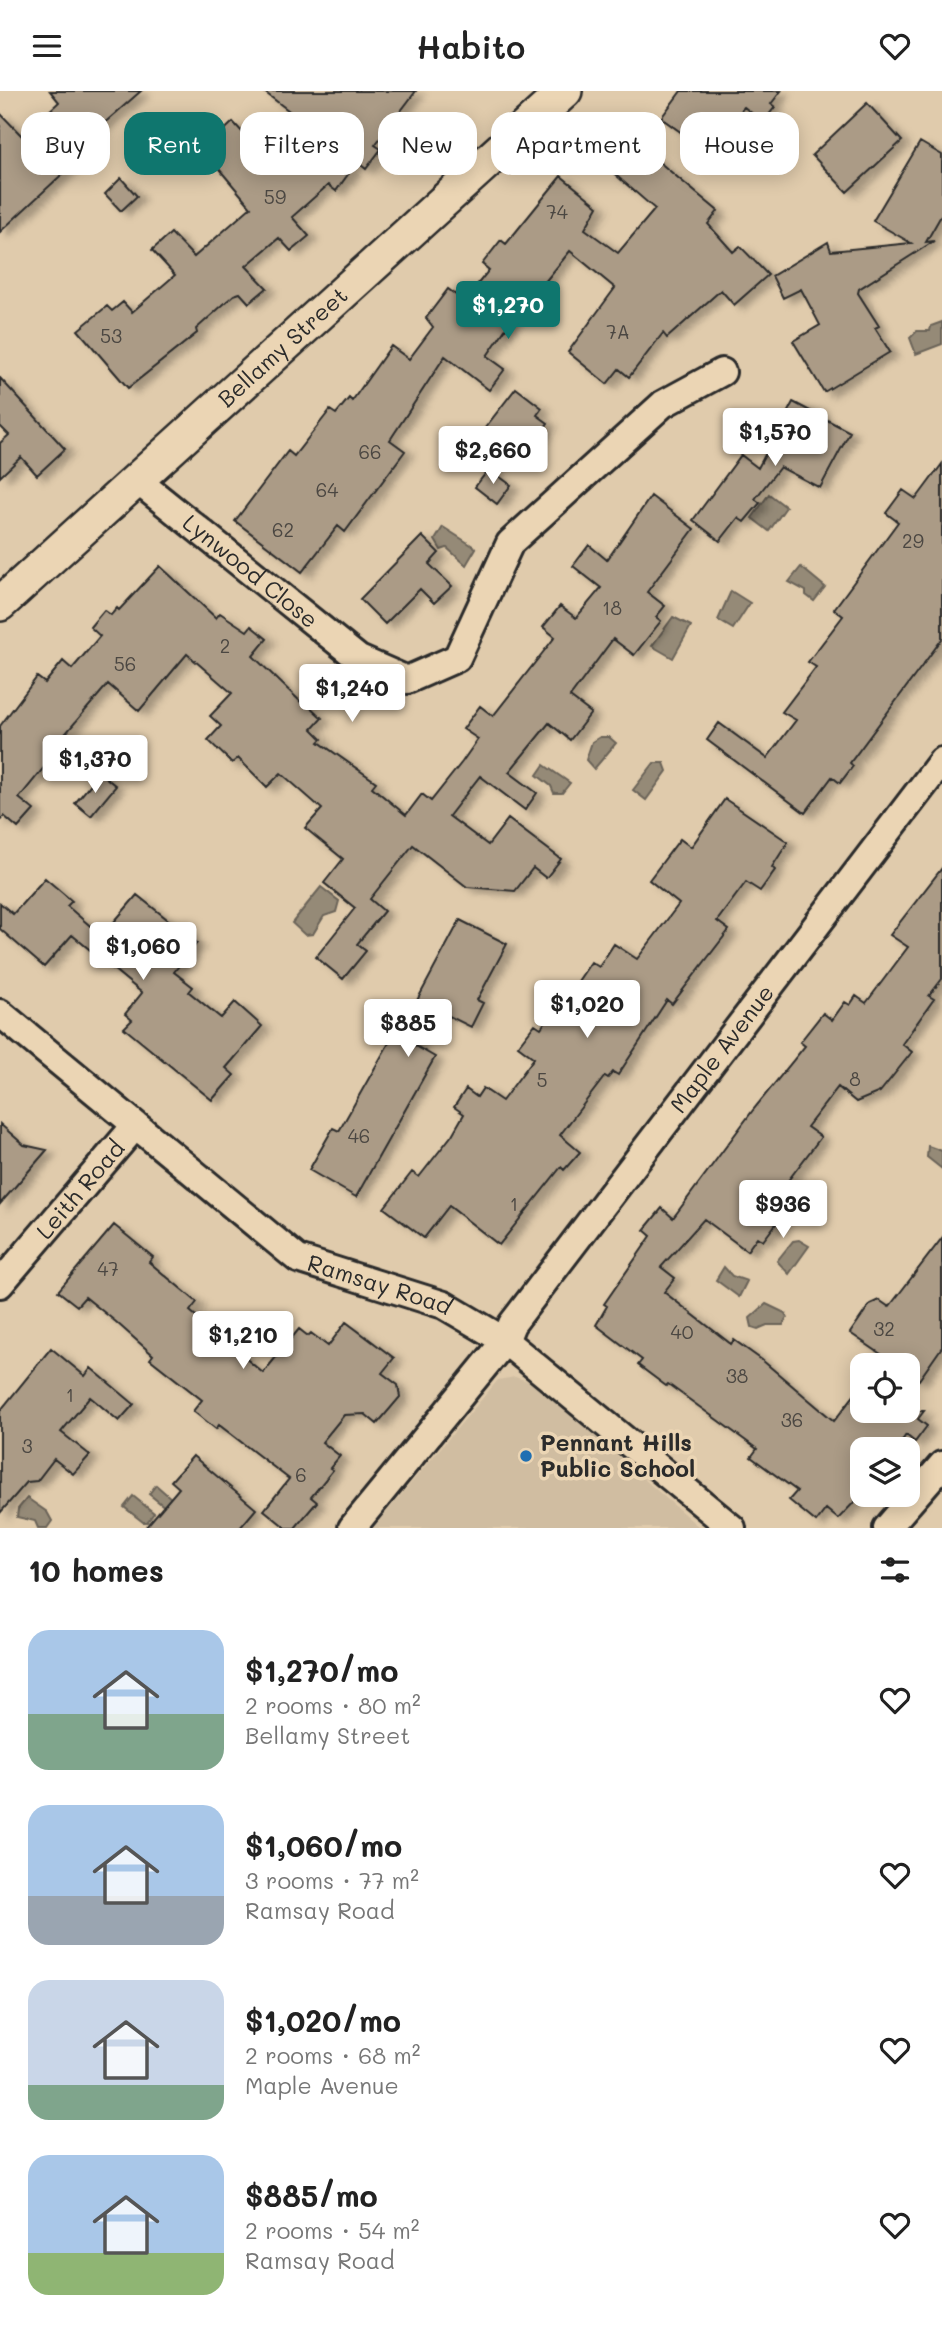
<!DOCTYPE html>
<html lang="en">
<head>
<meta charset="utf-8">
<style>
	:root { --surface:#fff; --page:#f2f2f2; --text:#222; --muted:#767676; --accent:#0f766e }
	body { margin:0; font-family:Mali,sans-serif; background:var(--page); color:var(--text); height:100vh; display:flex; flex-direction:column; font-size:26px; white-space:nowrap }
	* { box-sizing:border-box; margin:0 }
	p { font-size:23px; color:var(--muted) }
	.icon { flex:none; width:38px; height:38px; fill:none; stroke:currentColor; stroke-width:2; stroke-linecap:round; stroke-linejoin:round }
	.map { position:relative; height:1437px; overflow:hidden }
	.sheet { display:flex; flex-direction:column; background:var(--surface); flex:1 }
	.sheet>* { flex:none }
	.banner { position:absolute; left:21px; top:21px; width:901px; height:63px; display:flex; gap:14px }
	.fabs { position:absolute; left:850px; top:1262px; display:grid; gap:14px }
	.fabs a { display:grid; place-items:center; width:70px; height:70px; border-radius:14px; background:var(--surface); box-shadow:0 4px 18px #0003; font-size:35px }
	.price { position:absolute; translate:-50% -60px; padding:0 16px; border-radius:7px; background:#fff; color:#222; font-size:23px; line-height:46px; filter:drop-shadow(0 2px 4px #0008) }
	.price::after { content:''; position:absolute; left:50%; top:42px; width:21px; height:16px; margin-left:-10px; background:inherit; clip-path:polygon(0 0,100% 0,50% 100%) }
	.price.selected { background:var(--accent); color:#fff }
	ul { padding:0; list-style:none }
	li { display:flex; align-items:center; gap:21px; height:175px; padding:0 28px }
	li span { display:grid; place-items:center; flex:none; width:196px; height:140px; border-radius:21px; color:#555 }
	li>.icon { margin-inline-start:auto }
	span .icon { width:84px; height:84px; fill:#fffc; stroke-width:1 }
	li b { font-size:30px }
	h2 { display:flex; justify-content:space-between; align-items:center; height:84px; padding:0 28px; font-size:30px }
	.chip { padding:0 24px; border-radius:21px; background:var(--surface); box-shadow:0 4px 18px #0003; font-size:24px; line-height:63px }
	.chip.selected { background:var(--accent); color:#fff }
	header { display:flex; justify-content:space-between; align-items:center; height:91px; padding:0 28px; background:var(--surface); font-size:32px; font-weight:600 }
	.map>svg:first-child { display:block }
	.built { fill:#d0bda1 }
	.water { fill:#958a77; stroke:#6b6459; stroke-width:2 }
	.building { fill:#ab9b86; stroke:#2b2b2b; stroke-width:2; filter:url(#shadow) }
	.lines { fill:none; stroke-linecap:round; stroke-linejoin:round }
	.minor-casing { stroke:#2b2b2b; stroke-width:32 }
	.tertiary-casing { stroke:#2b2b2b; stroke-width:38 }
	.minor { stroke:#ebd5b4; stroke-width:26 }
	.tertiary { stroke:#ebd5b4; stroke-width:33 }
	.poi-dot { fill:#1f6fb2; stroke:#ebd5b4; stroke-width:2.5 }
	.labels { text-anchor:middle; stroke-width:7; stroke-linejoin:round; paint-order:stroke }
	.number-label { font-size:19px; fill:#4b4742 }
	.street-label { font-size:23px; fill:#2b2b2b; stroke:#ebd5b4 }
	.poi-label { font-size:23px; font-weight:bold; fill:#2b2b2b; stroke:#ebd5b4; text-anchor:start }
</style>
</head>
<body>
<header><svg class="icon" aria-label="menu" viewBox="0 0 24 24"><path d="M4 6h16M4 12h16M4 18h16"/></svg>Habito<svg class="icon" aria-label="heart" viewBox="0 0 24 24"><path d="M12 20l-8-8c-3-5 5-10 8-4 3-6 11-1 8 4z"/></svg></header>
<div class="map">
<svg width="942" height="1437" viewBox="0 0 942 1437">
	<defs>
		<filter id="shadow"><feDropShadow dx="8" dy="4.5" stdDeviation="3.5" flood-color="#0004"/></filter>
	</defs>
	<rect width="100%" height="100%" fill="#e0cbac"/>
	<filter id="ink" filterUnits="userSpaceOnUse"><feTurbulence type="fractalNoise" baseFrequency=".0143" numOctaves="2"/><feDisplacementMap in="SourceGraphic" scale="14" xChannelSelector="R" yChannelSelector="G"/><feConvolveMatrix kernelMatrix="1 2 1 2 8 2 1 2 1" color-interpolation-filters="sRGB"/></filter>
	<g filter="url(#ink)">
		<path class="built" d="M515,1286L534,1292L700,1437H373L498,1289Z"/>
		<path class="water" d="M942,231V253L916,263L910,247L917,240H930L931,235Z
			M769,403L786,416L769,440L752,427Z
			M443,436L476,457L466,474L447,457L441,459L435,449Z
			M801,476L825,496L814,510L806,504V500L789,491Z
			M731,500L750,512L733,538L718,529Z
			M673,526L691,535L673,567L652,555Z
			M600,646H609L616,652L594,678L586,669L592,651Z
			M654,672H664L667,680L646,709L633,699Z
			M544,674L570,692L562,702H554L551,695L537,684Z
			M321,796L339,810L336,821L324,825L313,843L305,844L292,832Z
			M928,1055L942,1060V1078L927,1066Z
			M799,1149L809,1155L789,1183L777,1170L793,1150Z
			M724,1176L732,1185L747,1190L739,1206L716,1189Z
			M766,1213L785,1222L787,1227L783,1234H767L758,1238L752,1236L750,1227Z
			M156,1394L172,1408L176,1425L149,1403Z
			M133,1405L154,1422L147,1431H143L124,1416Z
			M27,1407L47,1421L52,1430L47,1437H38L35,1430L17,1426L18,1418Z"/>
		<path class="building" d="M50,0H141L78,55L85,62L0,141V22L22,45L59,11Z
			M263,0H416L375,54L381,58L366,78L357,71L336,100L328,94L292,126L309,145L291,160L279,147L246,175L267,197L249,212L240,202L234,204L196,238L197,242L128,297L78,239L107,215L112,220L123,211L132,221L175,184L152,159L171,142L194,166L251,116L203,59L233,31L255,55L259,49L273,58L297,26Z
			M681,0H781L771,13L775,16L763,31L744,16L710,62L661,27Z
			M867,12L902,50L847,101L812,64Z
			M635,51L718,120L708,133L733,161L740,155L768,184L734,214L721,199L667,247L663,242L629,286L619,278L607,293L568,261L615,197L570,160L536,202L532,199L487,265L505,278L489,299L445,265L390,349L405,360L345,441L338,435L302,481L235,430L288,360L294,365L330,319L336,323L349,307L352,310L391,255L409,268L433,236L426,227L448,198L464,210L489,179L482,173L501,149L506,153L561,85L598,115L585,138L618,162L655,118L611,80Z
			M920,51L942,64V123L926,151L934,150L859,198L858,202L879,235L875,237L890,261L824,301L793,250L820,234L801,198L783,207L772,185L828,151L831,160L911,152L873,130Z
			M121,87L137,105L121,120L105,103Z
			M0,287L65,358L37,384L21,366L0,386V352L9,344L0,335Z
			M516,297L542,317L537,324L548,332L529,358L516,348L497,374L471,355Z
			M793,311L850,341L820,397L780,376L755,408L760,412L744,431L738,427L720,450L693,429L741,364L758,377Z
			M942,373V548L850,672L853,675L840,692L832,686L805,722L707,649L719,632L767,667L796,629L782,621L816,576L808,571L843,525L834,518L898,431L886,422L903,399L916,408Z
			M489,378L511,394L497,413L475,396Z
			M651,405L694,438L647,501L665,515L656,526L661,530L634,564L613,548L570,606L591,622L570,649L549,632L509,681L537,702L525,719L480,685L449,725L488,754L508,728L561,768L546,787L533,777L515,800L467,796L413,754L370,808L384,820L357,853L366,860L343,888L316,866L355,817L324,792L343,768L305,737L322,718L281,682L267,696L238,667L232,672L208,649L221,635L210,625L232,602L187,563L139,620L108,593L60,649L64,652L19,707L34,719L18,737L4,725L0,730V635L37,586L45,592L63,570L72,578L100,545L90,536L104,519L111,524L117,517L119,519L160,475L216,527L220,522L247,540L251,535L267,548L253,565L303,613L305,611L322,627L312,638L322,648L319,651L376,691L372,696L406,724L422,703L431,710L462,671L478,648L463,638L480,615L493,625L555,546L543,536L560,515L576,527L601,497L573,475L589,454L607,469Z
			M422,445L439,462L429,473L452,495L434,512L420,498L385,533L360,508Z
			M100,682L116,695L91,725L75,712Z
			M725,708L788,751L772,776L775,779L760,800L746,791L717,830L729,839L672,913L667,909L618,984L613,981L608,987L605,985L560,1044L580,1061L564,1079L561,1076L499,1154L449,1115L424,1147L384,1117L412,1081L419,1086L452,1044L464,1023L454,1016L466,998L477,1006L483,997L502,1010L534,967L518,955L535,933L541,937L558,913L561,915L591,871L599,876L614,853L637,868L679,813L649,789L680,748L691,756Z
			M942,777V888L929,905L934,908L902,953L912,961L880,1001L856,1011L838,996L807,1036L821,1046L787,1091L800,1101L763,1150L757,1146L747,1160L704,1128L661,1176L675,1187L664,1201L731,1253L734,1249L762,1269L834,1330L863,1293V1320H924L918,1328L927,1335L915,1351L906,1344L896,1358H863V1402L838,1428L826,1418L816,1431L789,1409L797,1400L751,1366L757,1358L668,1293L666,1295L638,1274L642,1269L596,1234L607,1215L604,1213L651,1145L644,1139L662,1117L673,1127L753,1019L805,955L800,951L823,922L832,929L845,911L850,914L856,905L866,912L908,856L890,844Z
			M45,787L72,810L67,815L102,845L137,804L197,852L174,881L193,896L189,901L221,927L235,911L262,935L226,977L234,984L212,1009L124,937L132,929L125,923L142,902L72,844L44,876L0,838V812L13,823Z
			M460,829L507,853L477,909L483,912L471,936L435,918L416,955L435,966L356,1106L309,1079L333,1037L339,1040L394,943L398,945Z
			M0,1033L24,1054L47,1059L0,1113Z
			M114,1134L153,1166L149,1171L197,1211L190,1220L263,1282L299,1238L308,1245L311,1242L328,1255L346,1231L394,1267L382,1282L398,1294L400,1306L377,1333L365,1323L344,1324L322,1351L340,1365L330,1377L333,1379L311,1406L317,1411L295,1437H286L264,1419L289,1388L219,1334L216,1338L193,1320L202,1309L150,1268L153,1264L116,1231L85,1206L77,1215L58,1200Z
			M942,1147V1256L919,1289L908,1282V1274H897L850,1242L870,1213L879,1209L889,1216Z
			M51,1257L85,1285L91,1277L134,1313L119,1330L90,1306L61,1341L90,1364L73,1383L54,1368L37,1390L27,1391L0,1422V1320Z
			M193,1365L256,1418L240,1437H145L179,1397L171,1390Z"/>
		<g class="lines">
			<defs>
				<g id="minor">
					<path id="s1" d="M138,390L359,568L407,589L457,567L510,452L663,313L722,281"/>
					<path id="s2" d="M0,922L298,1168L444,1214L505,1250L732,1437"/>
					<path id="s3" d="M0,1193L135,1035"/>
					<path id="s4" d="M352,1437L505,1250L512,1233L942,670"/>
					<path d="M887,1437L942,1374"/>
				</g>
				<g id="tertiary">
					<path id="s5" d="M0,513L565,0"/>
				</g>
			</defs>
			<use href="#minor" class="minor-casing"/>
			<use href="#tertiary" class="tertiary-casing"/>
			<use href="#minor" class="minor"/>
			<use href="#tertiary" class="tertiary"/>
		</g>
	</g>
	<circle class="poi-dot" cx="526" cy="1365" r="7"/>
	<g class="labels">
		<g class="number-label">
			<text x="275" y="113">59</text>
			<text x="557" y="128">74</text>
			<text x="618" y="248">7A</text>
			<text x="111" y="252">53</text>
			<text x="370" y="368">66</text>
			<text x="327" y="406">64</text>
			<text x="283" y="446">62</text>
			<text x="913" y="457">29</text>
			<text x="612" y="524">18</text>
			<text x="225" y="562">2</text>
			<text x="125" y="580">56</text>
			<text x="855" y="995">8</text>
			<text x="542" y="996">5</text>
			<text x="359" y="1052">46</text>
			<text x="514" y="1120">1</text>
			<text x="108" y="1185">47</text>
			<text x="884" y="1245">32</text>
			<text x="682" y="1248">40</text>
			<text x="737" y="1292">38</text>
			<text x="70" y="1311">1</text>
			<text x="792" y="1336">36</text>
			<text x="27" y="1362">3</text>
			<text x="301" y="1391">6</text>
		</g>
		<g class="street-label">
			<text dy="8" stroke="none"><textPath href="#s5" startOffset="382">Bellamy Street</textPath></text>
			<text dy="8" stroke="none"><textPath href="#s1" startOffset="144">Lynwood Close</textPath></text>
			<text dy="8" stroke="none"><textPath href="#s4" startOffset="606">Maple Avenue</textPath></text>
			<text dy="8" stroke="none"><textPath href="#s3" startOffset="124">Leith Road</textPath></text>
			<text dy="8" stroke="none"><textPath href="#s2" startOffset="472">Ramsay Road</textPath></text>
		</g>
		<g class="poi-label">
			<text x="540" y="1360">Pennant Hills<tspan x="540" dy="26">Public School</tspan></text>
		</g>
	</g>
</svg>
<div class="fabs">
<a><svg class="icon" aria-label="locate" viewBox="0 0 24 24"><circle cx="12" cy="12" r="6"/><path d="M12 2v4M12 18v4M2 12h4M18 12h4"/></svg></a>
<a><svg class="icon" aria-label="layers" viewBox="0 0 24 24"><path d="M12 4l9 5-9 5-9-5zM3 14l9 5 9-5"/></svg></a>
</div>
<b class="price selected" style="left:508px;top:250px">$1,270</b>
<b class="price" style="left:775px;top:377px">$1,570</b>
<b class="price" style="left:493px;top:395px">$2,660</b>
<b class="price" style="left:352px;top:633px">$1,240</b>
<b class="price" style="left:95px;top:704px">$1,370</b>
<b class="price" style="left:143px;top:891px">$1,060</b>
<b class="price" style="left:587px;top:949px">$1,020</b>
<b class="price" style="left:408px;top:968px">$885</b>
<b class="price" style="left:783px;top:1149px">$936</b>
<b class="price" style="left:243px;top:1280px">$1,210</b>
<div class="banner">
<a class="chip">Buy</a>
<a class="chip selected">Rent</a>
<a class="chip">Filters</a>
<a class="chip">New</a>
<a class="chip">Apartment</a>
<a class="chip">House</a>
</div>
</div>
<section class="sheet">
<h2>10 homes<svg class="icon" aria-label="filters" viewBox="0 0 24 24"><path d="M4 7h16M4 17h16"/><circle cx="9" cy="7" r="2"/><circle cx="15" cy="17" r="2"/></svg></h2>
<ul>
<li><span style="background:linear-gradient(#a9c7e8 60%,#7fa58c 0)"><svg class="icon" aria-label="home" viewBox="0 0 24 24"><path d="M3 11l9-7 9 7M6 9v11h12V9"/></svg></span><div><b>$1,270/mo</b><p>2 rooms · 80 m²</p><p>Bellamy Street</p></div><svg class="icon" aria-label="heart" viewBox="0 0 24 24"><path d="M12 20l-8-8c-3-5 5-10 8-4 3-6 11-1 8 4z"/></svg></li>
<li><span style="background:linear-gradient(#a9c7e8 65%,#9aa5b1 0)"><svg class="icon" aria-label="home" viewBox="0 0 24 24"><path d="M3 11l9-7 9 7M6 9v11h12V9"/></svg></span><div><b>$1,060/mo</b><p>3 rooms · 77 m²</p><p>Ramsay Road</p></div><svg class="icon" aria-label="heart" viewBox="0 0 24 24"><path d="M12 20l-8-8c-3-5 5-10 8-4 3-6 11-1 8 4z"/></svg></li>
<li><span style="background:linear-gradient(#c9d6e8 75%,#7fa58c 0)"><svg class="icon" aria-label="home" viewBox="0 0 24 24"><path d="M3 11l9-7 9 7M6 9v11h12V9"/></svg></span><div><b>$1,020/mo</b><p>2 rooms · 68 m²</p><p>Maple Avenue</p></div><svg class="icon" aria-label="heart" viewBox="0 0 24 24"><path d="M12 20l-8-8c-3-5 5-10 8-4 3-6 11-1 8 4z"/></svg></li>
<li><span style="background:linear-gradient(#a9c7e8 70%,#8fb573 0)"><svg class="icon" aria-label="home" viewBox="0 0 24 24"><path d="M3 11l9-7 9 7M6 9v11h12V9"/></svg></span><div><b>$885/mo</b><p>2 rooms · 54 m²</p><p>Ramsay Road</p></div><svg class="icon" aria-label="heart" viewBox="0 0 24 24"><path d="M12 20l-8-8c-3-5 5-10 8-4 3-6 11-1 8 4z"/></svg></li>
</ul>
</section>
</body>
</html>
